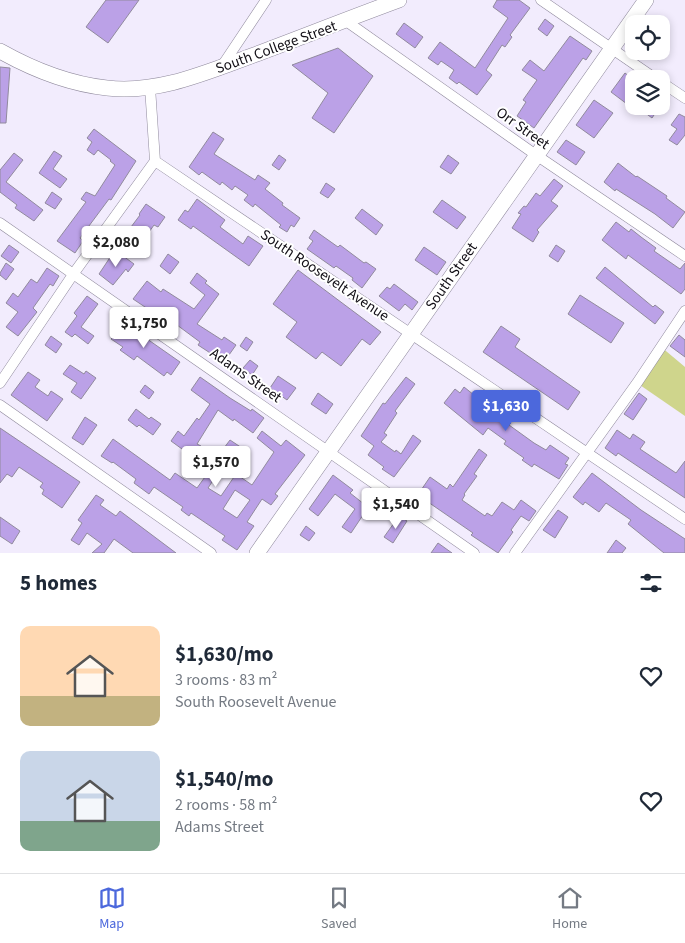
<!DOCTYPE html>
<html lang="en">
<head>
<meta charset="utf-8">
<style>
	:root { --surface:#fff; --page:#f2f2f3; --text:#1f2937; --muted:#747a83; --line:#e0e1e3; --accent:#4c68dc }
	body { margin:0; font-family:"Source Sans 3",sans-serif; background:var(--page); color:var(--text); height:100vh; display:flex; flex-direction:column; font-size:19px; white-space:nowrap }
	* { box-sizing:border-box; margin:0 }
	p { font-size:16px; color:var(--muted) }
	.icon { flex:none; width:28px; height:28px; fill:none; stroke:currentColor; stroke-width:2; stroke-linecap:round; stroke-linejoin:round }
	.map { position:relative; height:553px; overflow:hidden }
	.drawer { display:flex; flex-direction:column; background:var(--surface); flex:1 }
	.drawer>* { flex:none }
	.buttons { position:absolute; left:625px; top:15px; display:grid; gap:10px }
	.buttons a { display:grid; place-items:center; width:45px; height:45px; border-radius:10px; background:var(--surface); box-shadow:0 2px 8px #0003; font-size:25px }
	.price { position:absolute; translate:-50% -42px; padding:0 11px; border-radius:5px; background:#fff; color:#222; font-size:16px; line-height:32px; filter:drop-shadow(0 1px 2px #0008) }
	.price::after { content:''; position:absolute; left:50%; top:30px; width:15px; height:11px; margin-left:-8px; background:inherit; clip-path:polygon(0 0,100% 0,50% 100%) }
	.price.on { background:var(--accent); color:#fff }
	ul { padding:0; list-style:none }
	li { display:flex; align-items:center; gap:15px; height:125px; padding:0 20px }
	li span { display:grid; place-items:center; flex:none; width:140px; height:100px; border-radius:10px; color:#555 }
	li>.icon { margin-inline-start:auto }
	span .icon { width:60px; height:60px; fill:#fffc; stroke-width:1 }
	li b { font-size:21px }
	h2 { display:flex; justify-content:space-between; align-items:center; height:60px; padding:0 20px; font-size:21px }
	.menu { display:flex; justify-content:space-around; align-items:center; height:70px; border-top:1px solid var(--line); background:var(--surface); font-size:14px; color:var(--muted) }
	.menu a { display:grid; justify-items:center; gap:2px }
	.menu .on { color:var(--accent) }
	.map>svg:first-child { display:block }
	.green { fill:#cfd58c }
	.building { fill:#bba1e7; stroke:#918a9d; fill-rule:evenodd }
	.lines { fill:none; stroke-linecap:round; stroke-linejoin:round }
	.street-casing { stroke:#908a9d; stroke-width:11 }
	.secondary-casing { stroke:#908a9d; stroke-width:16 }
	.street { stroke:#fff; stroke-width:10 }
	.secondary { stroke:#fff; stroke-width:15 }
	.labels { text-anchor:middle; stroke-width:4; stroke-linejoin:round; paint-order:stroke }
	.street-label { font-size:15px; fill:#110e15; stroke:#fff }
</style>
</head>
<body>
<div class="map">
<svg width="685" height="553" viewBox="0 0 685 553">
	<rect width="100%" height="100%" fill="#f2ecfd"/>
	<path class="green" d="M660,346L685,367V416L637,383Z"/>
	<path class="building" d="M106,0H139L108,43L86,27Z
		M497,0H519L530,8L510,35L512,37L505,47L502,45L486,70L492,75L477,95L459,82L457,84L449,78L454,70L441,61L438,65L428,58L440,42L475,68L508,18L493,7Z
		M545,19L554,26L547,36L538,29Z
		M404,23L423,37L415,48L396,34Z
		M570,36L592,51L586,60L583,58L534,128L517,116L526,102L523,100L537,80L522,70L530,60L544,71Z
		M338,48L373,76L334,133L312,118L328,93L292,65Z
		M0,67L10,68L6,123H0Z
		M625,73L634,80V87L629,94L633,97L627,104L611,92Z
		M594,100L613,113L594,138L576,125Z
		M636,106H660L652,118Z
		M679,114L685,117V135L677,145L669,140L677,129L671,125Z
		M94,129L136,161L111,200L109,199L80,238L83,241L75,253L57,241L86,202L81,199L86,192L95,196L115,165L110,161L111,160L98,150L94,155L87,150L92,142L87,138Z
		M213,132L224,139L214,154L255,180L258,175L270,183L265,189L283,203L282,205L300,218L294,227L291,225L287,232L279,227L281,225L255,204L253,207L244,200L248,195L235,186L232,190L222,182L220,185L202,172L199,175L189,167Z
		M566,140L585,152L576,165L557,152Z
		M54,151L62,156L53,169L67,179L60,188L39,173Z
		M14,153L23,160L6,182L43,210L34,221L15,208L17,205L0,192V170Z
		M279,155L286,160L279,170L272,165Z
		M448,155L459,163L451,174L440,167Z
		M618,163L636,177L637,176L667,196L666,198L685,212L673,228L655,214L616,189L615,191L604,182Z
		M554,179L563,186L551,201L558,206L537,230L539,232L533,242L512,228L521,214L518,213L524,206L526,207L536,193L540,196Z
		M326,183L335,189L328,198L320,193Z
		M52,192L62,199L55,209L45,203Z
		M197,199L225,220L220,227L243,244L248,236L263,246L249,266L193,226L191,229L178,220L185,210L188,212Z
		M442,200L466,217L457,229L433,212Z
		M146,204L165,217L158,227L154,225L142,242L128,231L140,215L139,214Z
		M362,209L383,225L376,235L355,218Z
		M616,222L629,232L631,229L641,237L656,248L654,251L680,269L685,263V289L681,294L628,255L626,259L602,240Z
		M314,230L338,247L340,245L364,263L366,262L376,269L362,288L352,280L353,278L336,266L334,268L307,249L313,241L309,238Z
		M9,245L19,252L11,263L1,256Z
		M556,245L565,251L558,262L549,256Z
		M424,247L446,262L437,275L415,260Z
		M115,250L134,264L128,272L126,269L113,285L99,274Z
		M168,254L179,262L170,274L160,266Z
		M6,263L14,269L6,280L0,275V273Z
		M605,267L653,307L655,305L664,312L655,324L596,278Z
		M47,268L59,276L53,286L50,284L33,308L37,312L18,336L6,327L18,312L6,303L13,293L18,297L31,279L37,283Z
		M298,270L381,332L370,345L362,339L341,366L322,352L316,359L286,337L297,322L273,304Z
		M197,273L207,281L205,283L219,294L197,324L222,340L224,337L236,345L224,362L198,345L200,342L177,325L175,327L133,299L147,281L161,292L163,289L194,309L205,295L190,283Z
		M394,284L418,302L412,310L405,304L399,311L379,296L387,287L390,289Z
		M580,295L624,323L611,343L568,314Z
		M87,296L98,304L81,327L94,336L88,344L75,334L72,337L65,332L77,316L74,313Z
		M120,320L180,362L171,375L167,372L164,376L137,356L134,360L120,350L123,347L111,339L115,335L112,333Z
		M501,326L520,339L515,347L580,392L568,410L483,352Z
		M679,335L685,340V357L670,346Z
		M51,336L62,344L56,353L45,345Z
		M246,337L253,342L247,351L240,346Z
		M250,360L258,366L252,375L243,368Z
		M70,365L84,374L86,371L96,378L81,399L71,392L77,383L63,374Z
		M28,372L40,380L35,387L48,396L51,391L63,399L47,421L11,395Z
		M278,376L296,388L287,400L270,388Z
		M200,377L230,398L251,411L252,409L264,418L253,433L234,419L233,421L218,410L197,444L201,446L193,457L171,441L178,431L184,436L197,418L199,420L210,404L191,390Z
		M406,377L415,384L395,411L397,413L384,433L387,435L381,442L395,452L396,450L401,454L413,435L421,441L394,477L382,469L384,467L368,455L374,446L361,436L383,403L385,404Z
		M145,385L154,392L149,399L140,392Z
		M464,387L489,407L490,405L499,412L498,414L511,423L509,425L534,443L546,450L550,445L569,458L565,464L568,465L559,479L534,464L532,467L522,460L524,458L504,444L506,441L488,428L483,435L444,403L455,389L460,393Z
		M318,393L333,404L326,414L311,404Z
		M639,393L647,399L633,420L624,414Z
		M136,409L149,419L151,417L161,424L153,435L139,425L137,427L128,420Z
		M85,417L97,425L83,445L72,438Z
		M0,428L80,482L62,508L42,494L44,490L40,487L43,483L19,467L12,477L7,474L0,483Z
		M617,430L630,439L633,434L645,442L640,449L676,473L685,461V498L618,453L616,456L605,448Z
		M262,431L281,446L286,440L305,455L275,494L278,496L271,505L262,499L247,522L254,526L237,550L222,540L225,536L191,513L189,516L181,510L183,507L154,487L149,494L134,483L136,479L113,462L112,463L101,456L113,439L170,480L175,473L197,488L215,463L222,467L208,488L221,496L236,474L252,485L274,452L257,438ZM235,490L250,500L237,518L223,509Z
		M230,440L242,448L235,457L224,448Z
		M479,449L487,455L474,474L477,476L464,494L465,495L462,500L485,516L487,513L492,516L502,502L514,510L521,500L536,511L529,521L521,516L511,530L513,532L498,553L471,535L473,533L428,502L425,506L415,499L430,477L447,489L450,484L453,487Z
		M592,473L641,510L685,539V553H664L628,524L631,520L606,503L599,512L585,502L583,505L573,497Z
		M333,475L353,490L350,493L364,504L373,492L380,498L368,515L365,512L351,533L342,527L355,509L335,494L318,516L309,509Z
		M96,495L104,500L100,505L116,516L120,511L176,553H133L114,539L104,553H92L102,544L87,533L79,545L71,540L82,523L78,520Z
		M558,510L568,517L555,538L543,530Z
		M399,516L407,521L393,543L384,537Z
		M0,517L20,531L12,544L0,536Z
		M306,526L315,533L309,541L300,535Z
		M616,540L626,548L622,553H607Z
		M438,543L452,553H431Z"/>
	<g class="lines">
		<defs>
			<path id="street" d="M541,0L656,79
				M346,21L536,155L685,256
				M222,66L266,0
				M661,82L685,98
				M150,87L155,161
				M155,161L685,519
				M0,223L474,553
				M0,383L74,273L155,161
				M0,405L211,553
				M515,553L637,383L685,311"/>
			<path id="secondary" d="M0,51C32,69 70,84 107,88C158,94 207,72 254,55C302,37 350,18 399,0
				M257,553L646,0"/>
		</defs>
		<use href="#street" class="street-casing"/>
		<use href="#secondary" class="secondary-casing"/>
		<use href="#street" class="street"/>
		<use href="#secondary" class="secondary"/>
	</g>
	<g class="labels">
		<g class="street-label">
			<text transform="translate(276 47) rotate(-20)" y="5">South College Street</text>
			<text transform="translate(523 128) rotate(35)" y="5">Orr Street</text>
			<text transform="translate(325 275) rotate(34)" y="5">South Roosevelt Avenue</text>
			<text transform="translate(451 276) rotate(-55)" y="5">South Street</text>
			<text transform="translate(246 375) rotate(35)" y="5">Adams Street</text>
		</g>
	</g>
</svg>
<div class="buttons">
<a><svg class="icon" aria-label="locate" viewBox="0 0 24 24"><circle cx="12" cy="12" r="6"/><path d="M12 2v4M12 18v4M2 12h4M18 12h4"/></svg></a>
<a><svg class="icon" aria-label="layers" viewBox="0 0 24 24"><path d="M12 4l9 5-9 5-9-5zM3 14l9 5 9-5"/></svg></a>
</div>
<b class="price" style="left:116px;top:268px">$2,080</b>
<b class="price" style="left:144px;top:349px">$1,750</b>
<b class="price on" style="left:506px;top:432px">$1,630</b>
<b class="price" style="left:216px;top:488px">$1,570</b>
<b class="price" style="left:396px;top:530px">$1,540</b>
</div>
<section class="drawer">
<h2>5 homes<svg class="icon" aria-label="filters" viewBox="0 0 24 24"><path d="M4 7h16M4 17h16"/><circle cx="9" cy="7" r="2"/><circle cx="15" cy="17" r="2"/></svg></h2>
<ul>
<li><span style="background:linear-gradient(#ffd9b3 70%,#c2b280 0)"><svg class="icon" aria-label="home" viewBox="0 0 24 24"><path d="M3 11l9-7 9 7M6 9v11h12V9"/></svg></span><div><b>$1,630/mo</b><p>3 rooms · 83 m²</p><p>South Roosevelt Avenue</p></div><svg class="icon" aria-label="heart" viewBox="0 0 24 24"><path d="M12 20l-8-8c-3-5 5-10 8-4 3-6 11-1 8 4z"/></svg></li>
<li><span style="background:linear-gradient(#c9d6e8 70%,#7fa58c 0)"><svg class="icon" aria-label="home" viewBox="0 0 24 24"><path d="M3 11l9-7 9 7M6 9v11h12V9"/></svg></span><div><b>$1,540/mo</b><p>2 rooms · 58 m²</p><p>Adams Street</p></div><svg class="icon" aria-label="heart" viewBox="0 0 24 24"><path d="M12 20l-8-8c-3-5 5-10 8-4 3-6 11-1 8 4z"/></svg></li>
</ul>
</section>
<nav class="menu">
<a class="on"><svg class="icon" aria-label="map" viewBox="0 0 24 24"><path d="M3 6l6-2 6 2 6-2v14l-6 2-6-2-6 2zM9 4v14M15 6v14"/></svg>Map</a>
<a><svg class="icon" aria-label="saved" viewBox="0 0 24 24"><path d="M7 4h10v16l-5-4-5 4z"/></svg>Saved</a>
<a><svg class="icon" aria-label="home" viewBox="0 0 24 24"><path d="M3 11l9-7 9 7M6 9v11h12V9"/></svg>Home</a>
</nav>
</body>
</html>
